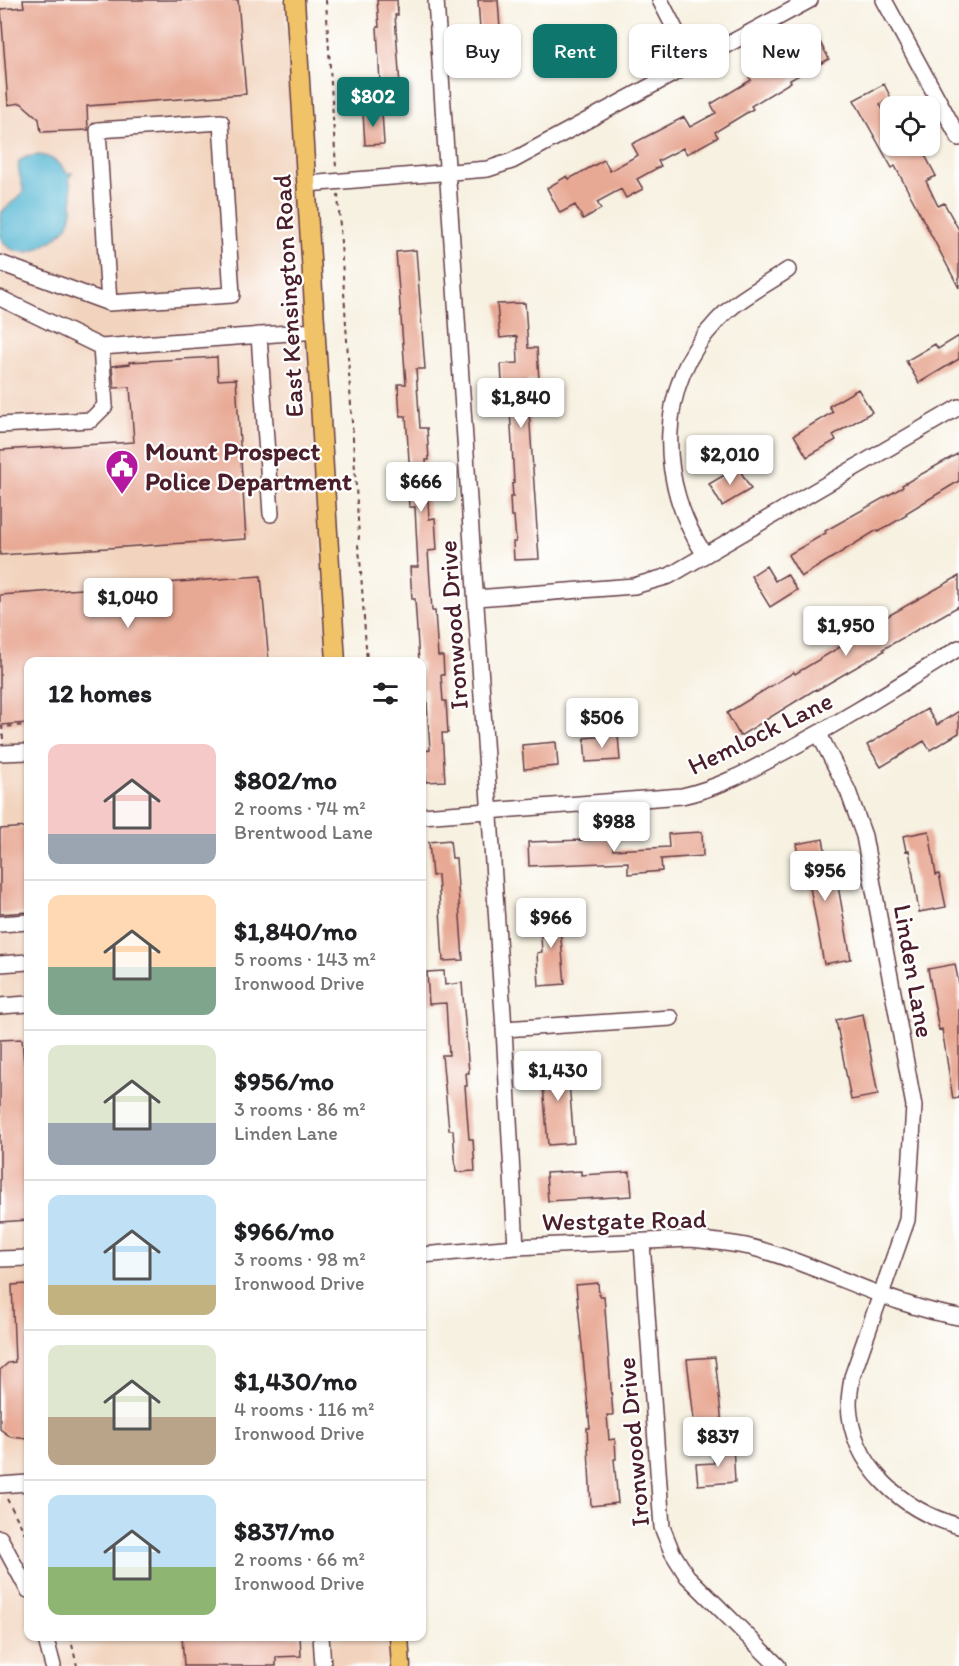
<!DOCTYPE html>
<html lang="en">
<head>
<meta charset="utf-8">
<style>
	:root { --surface:#fff; --page:#f6f6f6; --text:#202124; --muted:#757577; --line:#e0e0e0; --accent:#0f766e }
	body { margin:0; font-family:Itim,sans-serif; background:var(--page); color:var(--text); height:100vh; display:flex; flex-direction:column; font-size:22px; white-space:nowrap }
	* { box-sizing:border-box; margin:0 }
	p { font-size:20px; color:var(--muted) }
	.icon { flex:none; width:33px; height:33px; fill:none; stroke:currentColor; stroke-width:2; stroke-linecap:round; stroke-linejoin:round }
	.map { position:relative; flex:1; overflow:hidden }
	.details { position:absolute; left:24px; top:657px; width:402px; height:984px; display:flex; flex-direction:column; background:var(--surface); border-radius:12px; box-shadow:0 2px 4px #0004 }
	.details>* { flex:none }
	.guide { position:absolute; left:444px; top:24px; width:424px; height:54px; display:flex; gap:12px }
	.fabs { position:absolute; left:880px; top:96px; display:grid; gap:12px }
	.fabs a { display:grid; place-items:center; width:60px; height:60px; border-radius:12px; background:var(--surface); box-shadow:0 2px 4px #0004; font-size:30px }
	.price { position:absolute; translate:-50% -51px; padding:0 14px; border-radius:6px; background:#fff; color:#222; font-size:20px; line-height:39px; filter:drop-shadow(0 2px 3px #0008) }
	.price::after { content:''; position:absolute; left:50%; top:36px; width:18px; height:14px; margin-left:-9px; background:inherit; clip-path:polygon(0 0,100% 0,50% 100%) }
	.price.on { background:var(--accent); color:#fff }
	ul { padding:0; list-style:none }
	li { display:flex; align-items:center; gap:18px; height:150px; padding:0 24px }
	li+li { border-top:2px solid var(--line) }
	li span { display:grid; place-items:center; flex:none; width:168px; height:120px; border-radius:12px; color:#555 }
	li>.icon { margin-inline-start:auto }
	span .icon { width:72px; height:72px; fill:#fffc; stroke-width:1 }
	li b { font-size:26px }
	h2 { display:flex; justify-content:space-between; align-items:center; height:72px; padding:0 24px; font-size:26px }
	.chip { padding:0 21px; border-radius:12px; background:var(--surface); box-shadow:0 2px 4px #0004; font-size:21px; line-height:54px }
	.chip.on { background:var(--accent); color:#fff }
	.map>svg:first-child { display:block }
	.built { fill:#f2d4be }
	.water { fill:#52b6d1; stroke:#4e6a7e; stroke-width:1.5 }
	.building { fill:#e8a994 }
	.lines { fill:none; stroke-linecap:round; stroke-linejoin:round }
	.minor-casing { stroke:#643e46; stroke-width:18 }
	.major-casing { stroke:#643e46; stroke-width:21 }
	.path { stroke:#643e46; stroke-width:2; stroke-dasharray:4.5 4.5; stroke-linecap:butt }
	.minor { stroke:#fff; stroke-width:15 }
	.major { stroke:#f1c369; stroke-width:18 }
	.labels { text-anchor:middle; stroke-width:4.5; stroke-linejoin:round; paint-order:stroke }
	.street-label { font-size:26px; fill:#4a1f2b; stroke:#fff }
	.poi-label { font-size:26px; font-weight:bold; fill:#4a1f2b; stroke:#fff; text-anchor:start }
</style>
</head>
<body>
<div class="map">
<svg width="959" height="1666" viewBox="0 0 959 1666">
	<rect width="100%" height="100%" fill="#fff"/>
	<filter id="ink" filterUnits="userSpaceOnUse"><feTurbulence type="fractalNoise" baseFrequency=".0167" numOctaves="2"/><feDisplacementMap in="SourceGraphic" scale="12" xChannelSelector="R" yChannelSelector="G"/><feConvolveMatrix kernelMatrix="1 2 1 2 8 2 1 2 1" color-interpolation-filters="sRGB"/></filter>
	<filter id="wash" filterUnits="userSpaceOnUse"><feTurbulence type="fractalNoise" baseFrequency=".008" numOctaves="4" result="noise"/><feDisplacementMap in="SourceGraphic" scale="24" xChannelSelector="R" yChannelSelector="G"/><feGaussianBlur stdDeviation="1.35" result="paint"/><feColorMatrix in="noise" values="0 0 0 0 0 0 0 0 0 0 0 0 0 0 0 0 0 1.4 0 .05"/><feComposite in="paint" operator="in"/></filter>
	<g filter="url(#wash)">
		<rect width="100%" height="100%" fill="#f7f1e1"/>
		<path class="built" d="M0,0H285L330,661L28,662V1636L393,1637L395,1666H0Z"/>
		<path class="water" d="M39,155C52,157 59,162 67,173H72L69,177C72,191 75,211 68,224C63,234 45,246 35,250C20,256 0,248 0,231C0,225 0,218 2,212C7,205 17,200 23,193C24,182 16,173 19,161L26,157Z"/>
		<g id="blocks">
			<path class="building" d="M23,0H238L246,94L87,106L88,130L41,132L39,119L21,103L8,105L1,9L24,7Z
				M377,0H397L398,15H395L401,100L381,101L377,27H379Z
				M478,0H498L502,57L482,58Z
				M820,42L829,59L790,80L791,82L751,106L753,109L715,132L718,137L687,154L683,148L658,161L661,166L637,179L643,189L626,198L621,189L597,202L601,209L583,219L575,205L560,213L547,188L567,176L569,179L604,160L610,171L638,155L632,144L684,117L690,127L716,113L711,104L751,80L749,77L778,60L780,63Z
				M884,84L891,98L880,104L891,126V146H920L936,176L926,181L938,206L944,203L959,230V288L895,166L892,168L854,100Z
				M382,112L384,144L365,145L363,113Z
				M416,250L425,369H416L420,428H427L429,460H426L429,519L435,518L437,550L428,551L432,611H435L438,656H443L444,675H441L443,701H446L448,733H442L445,781L426,782L424,751L430,750L426,689H422V662H419L415,599H412L410,567H418L415,507H409L407,475H410L406,416H400L398,384H406L396,252Z
				M525,303L528,348H537L539,380H527L539,559L514,560L513,542H516L514,516H511L510,497H513L512,484L514,483L511,426L508,382H502L501,364L518,363L517,336L500,338L497,304Z
				M959,336V359L919,383L906,361L935,344L938,349Z
				M217,357L218,380L236,379L246,539L0,555V450L134,442L130,387L114,388L112,366L130,364L129,362Z
				M858,389L872,412L833,435L836,440L807,457L794,435L833,412L829,406Z
				M959,453V481L906,513L907,515L878,532L877,530L801,577L788,555L826,533L825,531L903,487L902,485Z
				M738,467L751,489L722,506L709,484Z
				M766,566L775,581L787,574L797,590L770,607L751,576Z
				M261,576L269,662H28V723L0,725V595Z
				M959,576V606L883,649L884,651L817,690L816,689L740,736L727,713L794,672L795,674L880,623L879,621Z
				M927,709L937,725L959,711V733L930,750L924,741L881,767L867,745Z
				M618,735L620,760L586,762L584,738Z
				M556,742L558,766L524,769L522,745Z
				M28,827V912L0,914V829Z
				M929,831L936,875L939,874L946,907L919,912L909,850L906,851L903,836Z
				M702,832L703,856L661,859L662,871L628,874V862L529,866L528,842L612,839L613,850L669,847L668,834Z
				M823,839L831,881L837,880L851,959L824,964L808,876L802,877L796,844Z
				M450,840L452,858H456L463,960L443,961L438,875L432,876L429,842Z
				M558,906L565,984L539,986L537,953L542,952L539,907Z
				M955,964L959,984V1098L953,1099L942,1029L939,1030L928,969Z
				M444,971L445,985L462,983L469,1073H466L467,1086H465L469,1139H473L475,1171L456,1172L453,1130H449L442,1055H449L446,1003L429,1004L427,972Z
				M863,1014L878,1095L851,1100L836,1020Z
				M22,1039L24,1064H28V1220L0,1222V1040Z
				M567,1059L574,1143L548,1145L541,1061Z
				M581,1171V1175L630,1172L632,1196L548,1201L546,1173Z
				M598,1283L599,1296H604L613,1415H607L609,1440L615,1439L616,1459H614L618,1503L591,1506L587,1428H590L576,1285Z
				M28,1284V1439L11,1437L0,1429V1370L8,1363L15,1362L12,1285Z
				M715,1357L723,1434L696,1437L687,1359Z
				M733,1444L735,1482L698,1485L696,1464L714,1463L713,1457H717L716,1445Z
				M182,1636H300L301,1656L276,1657V1666H184Z"/>
		</g>
	</g>
	<g filter="url(#ink)">
		<use href="#blocks" fill-opacity="0" stroke="#643e46" stroke-width="1.5"/>
		<g class="lines">
			<defs>
				<path id="minor" d="M436,0L504,1029L516,1247
					M660,0L692,62
					M884,0L959,138
					M307,184L488,169L512,161L810,0
					M0,263L109,303L232,295L221,122L98,130L109,303
					M0,298L101,347L105,406L91,420L0,425
					M259,335L271,514
					M101,347L316,331
					M705,555C657,483 655,386 717,321C736,300 764,286 788,270
					M476,598L634,586L669,576L959,407
					M819,734L848,791L864,836L914,1106L907,1220L852,1377C851,1386 849,1395 849,1404C851,1466 903,1511 959,1526
					M0,753L28,752
					M422,816L682,796C718,788 750,771 782,753C843,721 901,684 959,648
					M0,924L28,922
					M0,964L28,962
					M0,1006L28,1004
					M504,1029L671,1018
					M642,1243L662,1527L672,1552L687,1576L778,1666
					M422,1255L516,1247L691,1239C711,1241 731,1243 750,1247C821,1265 886,1305 959,1317
					M0,1259L28,1258
					M0,1485L28,1483
					M0,1538L28,1590
					M45,1636L53,1666
					M321,1636L323,1666"/>
				<path id="major" d="M295,0L336,662
					M399,1636L401,1666"/>
			</defs>
			<use href="#minor" class="minor-casing"/>
			<use href="#major" class="major-casing"/>
			<path class="path" d="M326,0L336,168
				M338,194L359,536L358,546L360,558L367,662
				M3,739L2,727L28,725
				M7,1499L28,1539
				M70,1636L77,1666"/>
			<use href="#minor" class="minor"/>
			<use href="#major" class="major"/>
		</g>
	</g>
	<defs>
		<symbol id="civic-pin" viewBox="-11 -11 22 30"><path d="M0 17L-7.5 6A9.5 9.5 0 1 1 7.5 6Z" fill="#b5179e" stroke="#fff"/><path d="M-.6-6.5H3V-4.5H.6V-3L4-1V1h2V6H-6V1h2V-1L-.6-3ZM-1.2 2.5V6h2.4V2.5Z" fill="#fff"/></symbol>
	</defs>
	<g fill-rule="evenodd">
		<use href="#civic-pin" x="103" y="447" width="38" height="52"/>
	</g>
	<g class="labels">
		<g class="street-label">
			<text transform="translate(288 296) rotate(-93)" y="9">East Kensington Road</text>
			<text transform="translate(453 625) rotate(-94)" y="9">Ironwood Drive</text>
			<text transform="translate(760 733) rotate(-26)" y="9">Hemlock Lane</text>
			<text transform="translate(914 971) rotate(80)" y="9">Linden Lane</text>
			<text transform="translate(624 1220) rotate(-1)" y="9">Westgate Road</text>
			<text transform="translate(633 1442) rotate(-95)" y="9">Ironwood Drive</text>
		</g>
		<g class="poi-label">
			<text x="145" y="460">Mount Prospect<tspan x="145" dy="30">Police Department</tspan></text>
		</g>
	</g>
</svg>
<div class="fabs">
<a><svg class="icon" aria-label="locate" viewBox="0 0 24 24"><circle cx="12" cy="12" r="6"/><path d="M12 2v4M12 18v4M2 12h4M18 12h4"/></svg></a>
</div>
<b class="price on" style="left:373px;top:128px">$802</b>
<b class="price" style="left:521px;top:429px">$1,840</b>
<b class="price" style="left:730px;top:486px">$2,010</b>
<b class="price" style="left:421px;top:513px">$666</b>
<b class="price" style="left:128px;top:629px">$1,040</b>
<b class="price" style="left:846px;top:657px">$1,950</b>
<b class="price" style="left:602px;top:749px">$506</b>
<b class="price" style="left:614px;top:853px">$988</b>
<b class="price" style="left:825px;top:902px">$956</b>
<b class="price" style="left:551px;top:949px">$966</b>
<b class="price" style="left:558px;top:1102px">$1,430</b>
<b class="price" style="left:718px;top:1468px">$837</b>
<div class="guide">
<a class="chip">Buy</a>
<a class="chip on">Rent</a>
<a class="chip">Filters</a>
<a class="chip">New</a>
</div>
<section class="details">
<h2>12 homes<svg class="icon" aria-label="filters" viewBox="0 0 24 24"><path d="M4 7h16M4 17h16"/><circle cx="9" cy="7" r="2"/><circle cx="15" cy="17" r="2"/></svg></h2>
<ul>
<li><span style="background:linear-gradient(#f6c9c9 75%,#9aa5b1 0)"><svg class="icon" aria-label="home" viewBox="0 0 24 24"><path d="M3 11l9-7 9 7M6 9v11h12V9"/></svg></span><div><b>$802/mo</b><p>2 rooms · 74 m²</p><p>Brentwood Lane</p></div></li>
<li><span style="background:linear-gradient(#ffd9b3 60%,#7fa58c 0)"><svg class="icon" aria-label="home" viewBox="0 0 24 24"><path d="M3 11l9-7 9 7M6 9v11h12V9"/></svg></span><div><b>$1,840/mo</b><p>5 rooms · 143 m²</p><p>Ironwood Drive</p></div></li>
<li><span style="background:linear-gradient(#dfe7d0 65%,#9aa5b1 0)"><svg class="icon" aria-label="home" viewBox="0 0 24 24"><path d="M3 11l9-7 9 7M6 9v11h12V9"/></svg></span><div><b>$956/mo</b><p>3 rooms · 86 m²</p><p>Linden Lane</p></div></li>
<li><span style="background:linear-gradient(#bfe0f5 75%,#c2b280 0)"><svg class="icon" aria-label="home" viewBox="0 0 24 24"><path d="M3 11l9-7 9 7M6 9v11h12V9"/></svg></span><div><b>$966/mo</b><p>3 rooms · 98 m²</p><p>Ironwood Drive</p></div></li>
<li><span style="background:linear-gradient(#dfe7d0 60%,#b9a48a 0)"><svg class="icon" aria-label="home" viewBox="0 0 24 24"><path d="M3 11l9-7 9 7M6 9v11h12V9"/></svg></span><div><b>$1,430/mo</b><p>4 rooms · 116 m²</p><p>Ironwood Drive</p></div></li>
<li><span style="background:linear-gradient(#bfe0f5 60%,#8fb573 0)"><svg class="icon" aria-label="home" viewBox="0 0 24 24"><path d="M3 11l9-7 9 7M6 9v11h12V9"/></svg></span><div><b>$837/mo</b><p>2 rooms · 66 m²</p><p>Ironwood Drive</p></div></li>
</ul>
</section>
</div>
</body>
</html>
